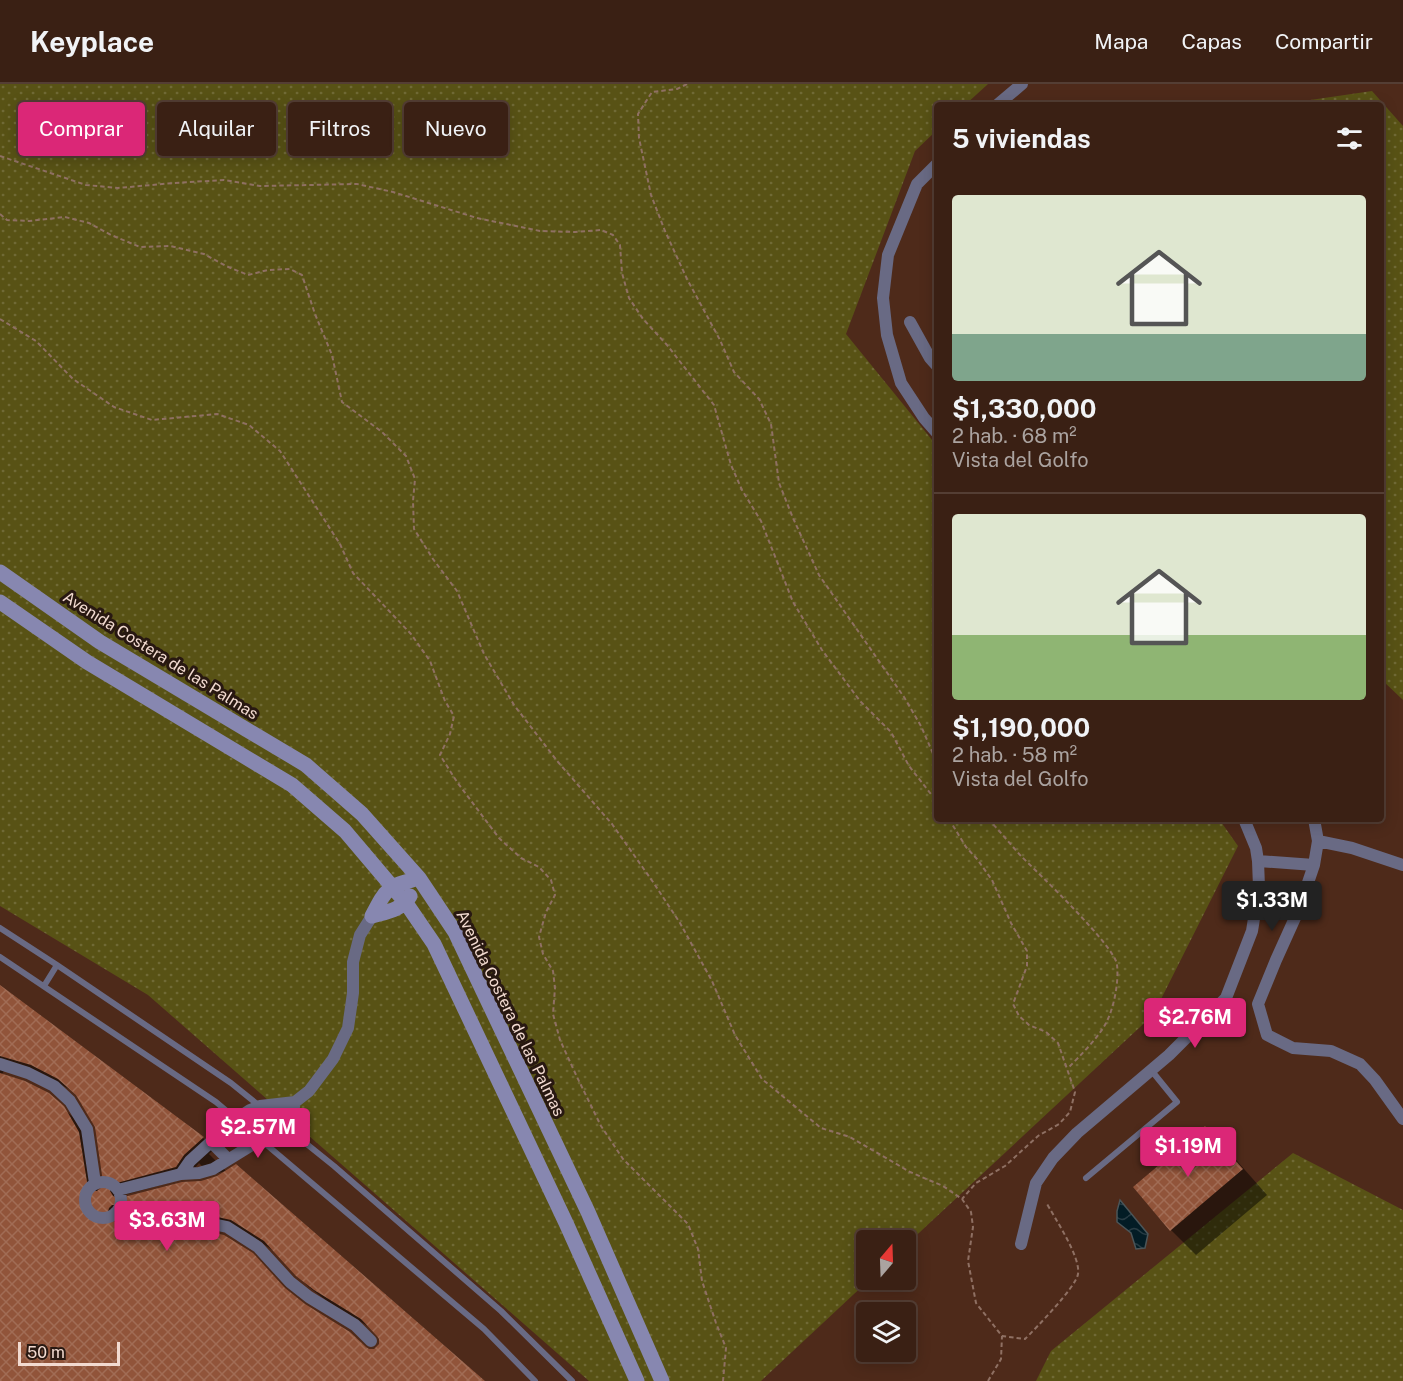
<!DOCTYPE html>
<html lang="es">
<head>
<meta charset="utf-8">
<style>
	:root { --surface:#3a2014; --page:#41281d; --text:#f1f3f6; --muted:#aba3a0; --line:#543e34; --accent:#db2777 }
	body { margin:0; font-family:"Public Sans",sans-serif; background:var(--page); color:var(--text); height:100vh; display:flex; flex-direction:column; font-size:22px; white-space:nowrap }
	* { box-sizing:border-box; margin:0 }
	p { font-size:20px; color:var(--muted) }
	.icon { flex:none; width:33px; height:33px; fill:none; stroke:currentColor; stroke-width:2; stroke-linecap:round; stroke-linejoin:round }
	.map { position:relative; flex:1; overflow:hidden }
	.side { position:absolute; left:934px; top:18px; width:450px; height:720px; display:flex; flex-direction:column; background:var(--surface); border-radius:6px; box-shadow:0 3px 15px #0003,0 0 0 2px var(--line) }
	.side>* { flex:none }
	.top-card { position:absolute; left:18px; top:18px; width:570px; height:54px; display:flex; gap:12px }
	.needle { width:39px; rotate:19deg }
	.tools { position:absolute; left:856px; top:1146px; display:grid; gap:12px }
	.tools a { display:grid; place-items:center; width:60px; height:60px; border-radius:6px; background:var(--surface); box-shadow:0 3px 15px #0003,0 0 0 2px var(--line); font-size:30px }
	.scale { position:absolute; left:18px; bottom:15px; width:102px; box-sizing:border-box; padding-left:6px; border:3px solid #f2dad0; border-top:0; font-size:16px; line-height:21px; white-space:nowrap; color:#f2dad0; -webkit-text-stroke:4px #281811; paint-order:stroke }
	.price { position:absolute; translate:-50% -51px; padding:0 14px; border-radius:6px; background:var(--accent); color:#fff; font-size:20px; line-height:39px; filter:drop-shadow(0 2px 3px #0008) }
	.price::after { content:''; position:absolute; left:50%; top:36px; width:18px; height:14px; margin-left:-9px; background:inherit; clip-path:polygon(0 0,100% 0,50% 100%) }
	.price.current { background:#222; color:#fff }
	ul { padding:0; list-style:none }
	li { display:grid; align-content:center; gap:12px; height:318px; padding:0 18px }
	li+li { border-top:2px solid var(--line) }
	li span { display:grid; place-items:center; height:186px; border-radius:6px; color:#555 }
	li>.icon { margin-inline-start:auto }
	span .icon { width:108px; height:108px; fill:#fffc; stroke-width:1 }
	li b { font-size:26px }
	h2 { display:flex; justify-content:space-between; align-items:center; height:72px; padding:0 18px; font-size:26px }
	.chip { padding:0 21px; border-radius:6px; background:var(--surface); box-shadow:0 3px 15px #0003,0 0 0 2px var(--line); font-size:21px; line-height:54px }
	.chip.current { background:var(--accent); color:#fff }
	header { display:flex; align-items:center; gap:36px; box-sizing:border-box; height:84px; padding:0 30px; background:var(--surface); border-bottom:2px solid var(--line) }
	header strong { font-size:28px }
	nav { display:flex; gap:33px; margin-inline-start:auto; font-size:21px }
	.map>svg:first-child { display:block }
	.green { fill:url(#green-dots) }
	.water { fill:url(#water-waves); stroke:#4b5558; stroke-width:1.5 }
	.shadow { fill:#0007; fill-rule:evenodd }
	.building { fill:url(#building-cross-hatch); fill-rule:evenodd }
	.lines { fill:none; stroke-linecap:round; stroke-linejoin:round }
	.path { stroke:#8f7063; stroke-width:2; stroke-dasharray:4.5 3; stroke-linecap:butt }
	.service { stroke:#696a84; stroke-width:6 }
	.minor { stroke:#696a84; stroke-width:12 }
	.secondary { stroke:#8787b0; stroke-width:15 }
	.labels { text-anchor:middle; stroke-width:6; stroke-linejoin:round; paint-order:stroke }
	.street-label { font-size:16px; fill:#f2dad0; stroke:#281811 }
</style>
</head>
<body>
<header>
<strong>Keyplace</strong>
<nav><a>Mapa</a><a>Capas</a><a>Compartir</a></nav>
</header>
<div class="map">
<svg width="1403" height="1297" viewBox="0 0 1403 1297">
	<defs>
		<pattern id="green-dots" width="8" height="8" patternUnits="userSpaceOnUse" patternTransform="scale(1.5)"><rect width="8" height="8" fill="#585215"/><path d="M2 2h.1M6 6h.1" fill="none" stroke="#706a36" stroke-width="1.8" stroke-linecap="round"/></pattern>
		<pattern id="water-waves" width="16" height="10" patternUnits="userSpaceOnUse" patternTransform="scale(1.5)"><rect width="16" height="10" fill="#031c25"/><path d="M0 5q4-4 8 0t8 0" fill="none" stroke="#283c44"/></pattern>
		<pattern id="building-cross-hatch" width="8" height="8" patternUnits="userSpaceOnUse" patternTransform="scale(1.5)"><rect width="8" height="8" fill="#91543a"/><path d="M0 0l8 8M0 8l8-8" fill="none" stroke="#a16c55"/></pattern>
	</defs>
	<rect width="100%" height="100%" fill="#4e2a1a"/>
	<path class="green" d="M0,0H988L965,21H938L937,46L915,67L846,250L937,362L938,735H1219L1238,762L1153,931L906,1161V1156H867V1196H869L761,1297H589L148,911L0,822Z
		M1372,7L1403,42V616L1382,596V21H1276Z
		M1293,1069L1403,1126V1297H1036L1051,1267Z"/>
	<path class="water" d="M1120,1116L1148,1150L1145,1164L1136,1165L1131,1149L1117,1138V1127Z"/>
	<path class="shadow" d="M0,903L203,1054L214,1065L209,1070L226,1087L211,1091L199,1079L187,1094L124,1111L121,1115L182,1100L482,1297H0ZM6,984L44,992L71,1006L78,1012L96,1043L104,1103L98,1108L90,1061L75,1035L48,1010L2,990ZM123,1132L203,1138L244,1147L274,1167L309,1203L327,1217L374,1246L381,1255L380,1260L374,1266H368L287,1208L117,1139Z
		M1205,1044L1230,1069L1267,1111L1196,1171L1171,1146Z"/>
	<path class="building" d="M0,901L204,1053L184,1071L176,1083L113,1100L110,1103V1107L113,1112L120,1114L182,1098L201,1097L217,1092L236,1080L485,1297H0V989L25,997L49,1009L64,1022L79,1048L88,1104L93,1107H97L102,1103L103,1098L95,1043L76,1011L58,995L31,981L0,972ZM112,1121H117L140,1126L190,1127L231,1136L264,1157L296,1192L314,1206L361,1235L377,1252L379,1255V1260L374,1265H369L366,1263L350,1248L305,1220L285,1204L253,1169L224,1151L188,1143L139,1142L113,1137L109,1135L107,1131L109,1124Z
		M1205,1042L1243,1085L1170,1147L1133,1103Z"/>
	<g class="lines">
		<path class="path" d="M687,0L677,5L652,8L638,30L639,54L651,111L665,147L687,195L720,256L734,288L759,315L771,340L779,399L793,434L819,491L904,613L921,642L938,681
			M0,72L86,101L118,104L174,99L224,96L260,102L357,100L393,108L477,134L540,147L575,148L601,146L613,151L620,161L622,189L629,214L643,235L667,261L714,321L731,381L742,406L761,437L793,518L822,566L860,617L891,648L909,682L938,719
			M0,130L7,136L29,137L65,133L89,139L111,151L140,163L170,162L204,170L226,182L248,191L268,186L290,185L302,191L315,230L332,271L342,318L382,348L406,372L415,395L413,417L414,445L433,475L457,507L484,570L514,621L558,678L612,740L653,798L680,839L712,897L735,951L762,995L821,1044L850,1053L910,1088L943,1102L962,1115L971,1128L973,1143L968,1177L976,1219L1002,1252L1025,1255C1036,1244 1076,1203 1078,1190C1081,1173 1054,1133 1046,1118
			M0,235L36,257L73,295L114,323L152,336L217,330L249,341L280,367L340,460L353,489L411,550L430,577L445,617L454,632L450,650L440,671L457,698L499,754L521,774L539,783L551,796L555,811L546,828L539,853L543,870L553,887L555,904L553,930L560,956L577,993L601,1042L623,1075L688,1140L698,1165L702,1197L716,1239L726,1264L723,1297
			M949,735L966,763L977,775L992,796L1011,839L1027,867V882L1013,920L1019,932L1029,941L1046,948L1058,959L1075,1008L1070,1028L1059,1040L1038,1052L1005,1082L976,1099L962,1115
			M988,735C1000,747 1010,760 1021,772C1038,789 1116,863 1117,881C1119,898 1114,924 1106,939C1099,953 1079,973 1068,984
			M988,1297L1001,1275L1002,1252"/>
		<path class="service" d="M0,844L57,881L231,999L334,1082L501,1227L572,1297
			M0,873L216,1018L484,1245L535,1297
			M44,902L57,881
			M1086,1094L1177,1018L1151,986"/>
		<path class="minor" d="M997,21L1022,0
			M938,79L917,100L888,171L883,214L887,251L901,299L924,334L938,350
			M910,238L930,274L938,283
			M1314,735L1318,757L1314,781L1299,825L1276,876L1258,920L1267,951L1293,964L1331,967L1360,980L1375,996L1403,1035
			M1318,757L1352,764L1403,781
			M1258,777L1314,781
			M1259,803L1305,807
			M0,980L28,989L54,1002L70,1017L87,1045L95,1099
			M211,1058L228,1075
			M181,1090L190,1077L235,1036L250,1026L260,1022L295,1018L309,1007L333,975L348,944L353,909V878L360,851L372,832
			M85 1116a18 18 0 1 1 36 0a18 18 0 1 1-36 0Z
			M118,1106L181,1090L199,1089L213,1085L252,1061L277,1055L285,1051L289,1045L295,1018
			M115,1129L139,1134L189,1135L227,1143L258,1163L290,1198L309,1213L355,1241L371,1257
			M1021,1160L1036,1099L1053,1074L1077,1049L1169,971L1226,914L1252,847L1259,803L1258,777L1256,764L1244,735"/>
		<path class="secondary" d="M0,488L100,558L306,681L362,730L419,794L455,848L588,1128L662,1297
			M0,518L87,578L292,701L345,747L406,819L434,860L566,1139L637,1297
			M372,832C387,803 387,803 419,794
			M372,832C386,828 402,826 410,812"/>
	</g>
	<g class="labels">
		<g class="street-label">
			<text transform="translate(161 571) rotate(32)" y="6">Avenida Costera de las Palmas</text>
			<text transform="translate(511 929) rotate(64)" y="6">Avenida Costera de las Palmas</text>
		</g>
	</g>
</svg>
<div class="tools">
<a><svg class="needle" viewBox="-14 -14 28 28"><path d="M0-13l5 13h-10z" fill="#e53935"/><path d="M0 13l5-13h-10z" fill="#aba3a0"/></svg></a>
<a><svg class="icon" aria-label="layers" viewBox="0 0 24 24"><path d="M12 4l9 5-9 5-9-5zM3 14l9 5 9-5"/></svg></a>
</div>
<div class="scale">50 m</div>
<b class="price current" style="left:1272px;top:848px">$1.33M</b>
<b class="price" style="left:1195px;top:965px">$2.76M</b>
<b class="price" style="left:258px;top:1075px">$2.57M</b>
<b class="price" style="left:1188px;top:1094px">$1.19M</b>
<b class="price" style="left:167px;top:1168px">$3.63M</b>
<div class="top-card">
<a class="chip current">Comprar</a>
<a class="chip">Alquilar</a>
<a class="chip">Filtros</a>
<a class="chip">Nuevo</a>
</div>
<section class="side">
<h2>5 viviendas<svg class="icon" aria-label="filters" viewBox="0 0 24 24"><path d="M4 7h16M4 17h16"/><circle cx="9" cy="7" r="2"/><circle cx="15" cy="17" r="2"/></svg></h2>
<ul>
<li><span style="background:linear-gradient(#dfe7d0 75%,#7fa58c 0)"><svg class="icon" aria-label="home" viewBox="0 0 24 24"><path d="M3 11l9-7 9 7M6 9v11h12V9"/></svg></span><div><b>$1,330,000</b><p>2 hab. · 68 m²</p><p>Vista del Golfo</p></div></li>
<li><span style="background:linear-gradient(#dfe7d0 65%,#8fb573 0)"><svg class="icon" aria-label="home" viewBox="0 0 24 24"><path d="M3 11l9-7 9 7M6 9v11h12V9"/></svg></span><div><b>$1,190,000</b><p>2 hab. · 58 m²</p><p>Vista del Golfo</p></div></li>
</ul>
</section>
</div>
</body>
</html>
